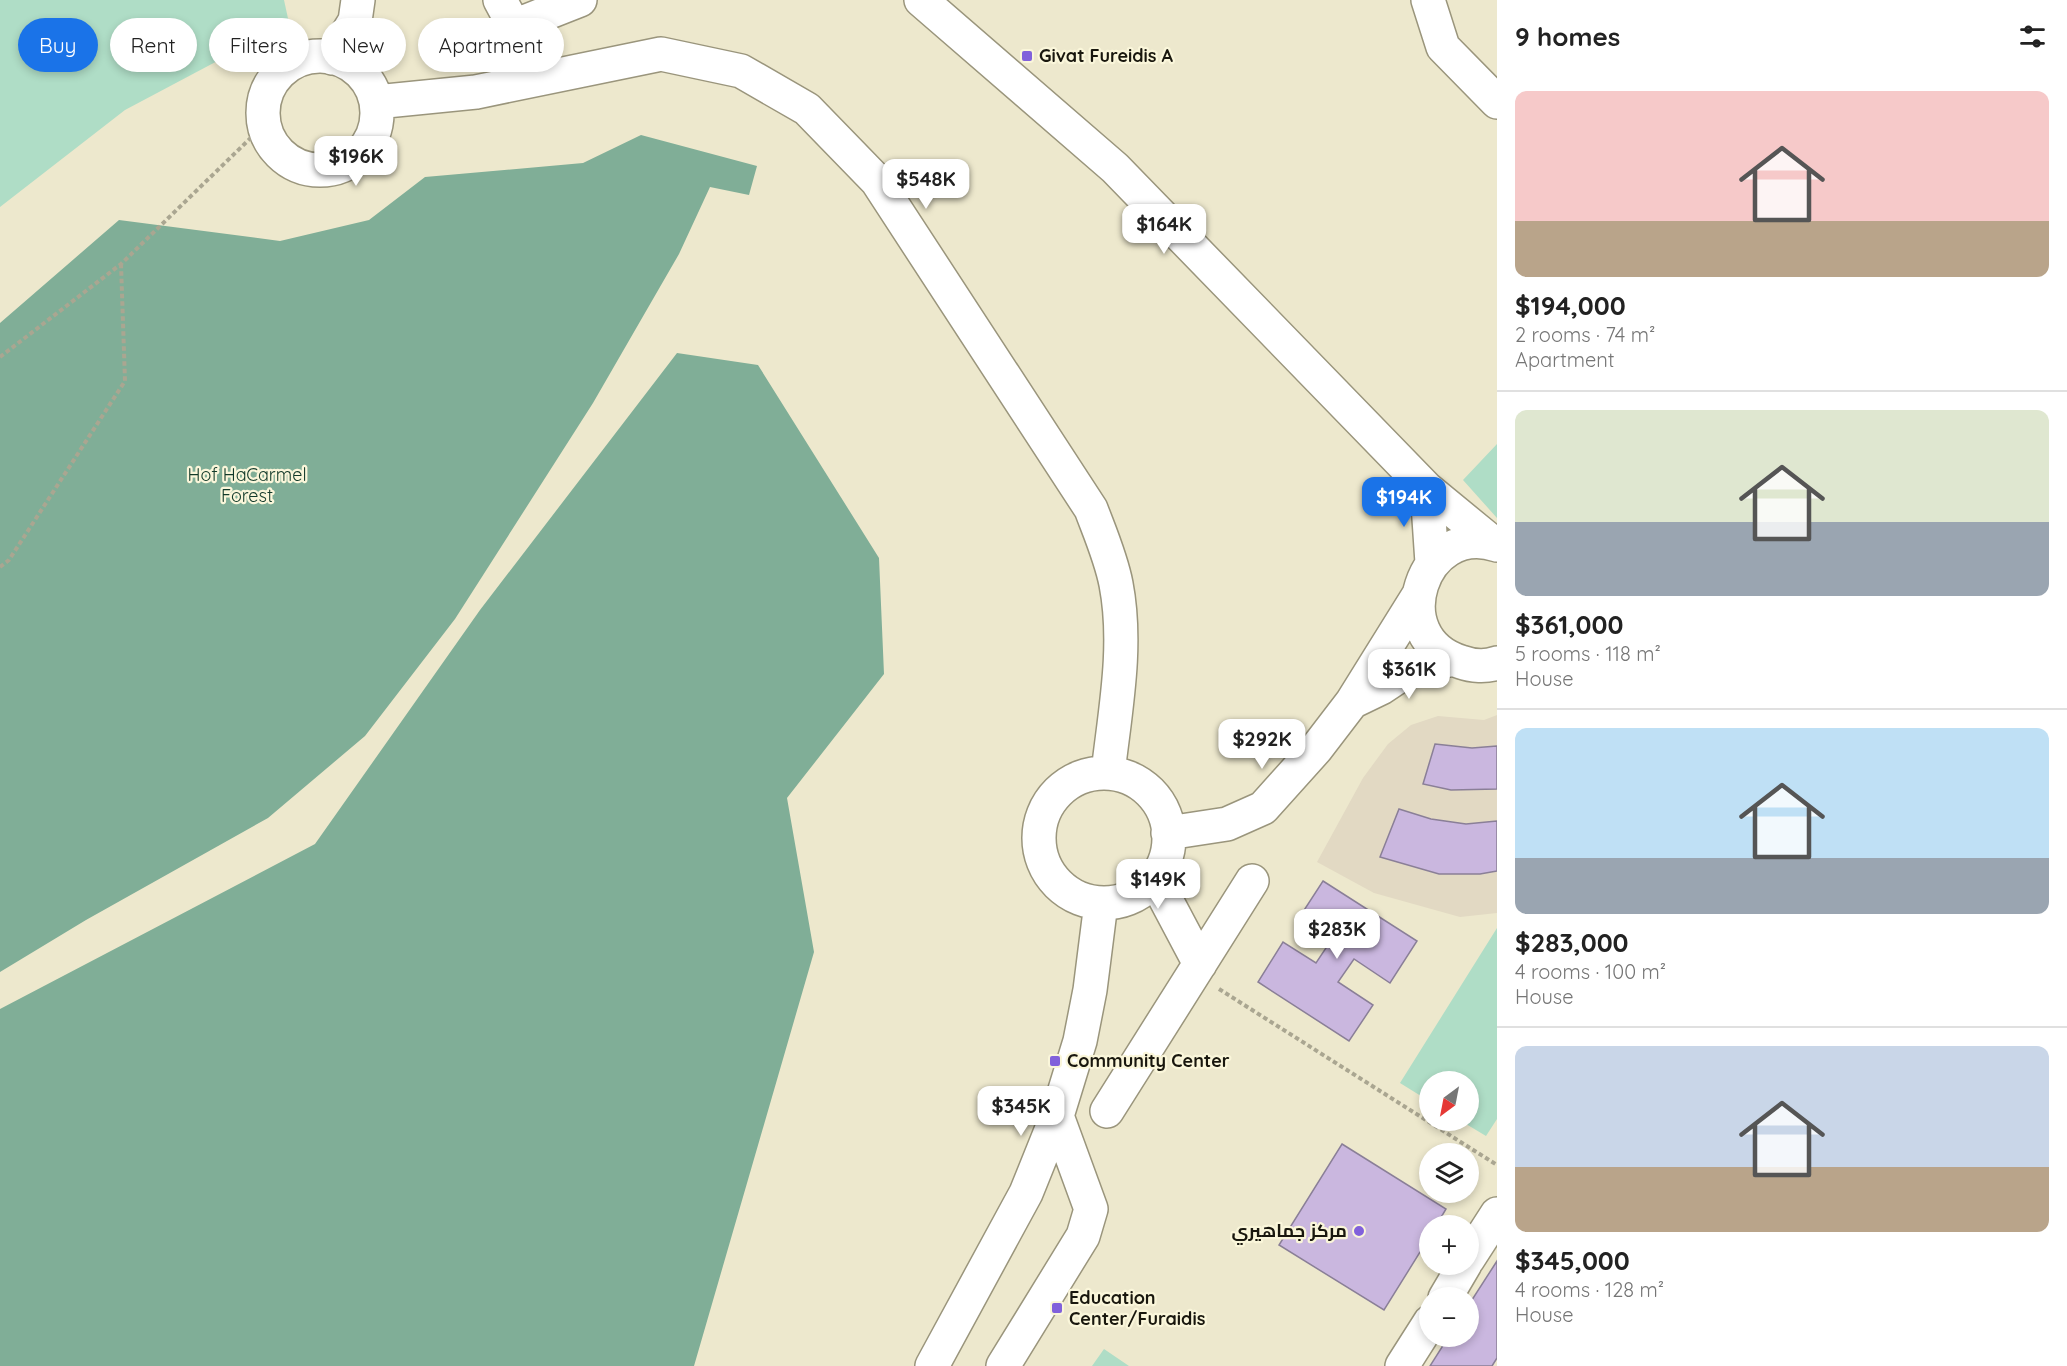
<!DOCTYPE html>
<html lang="en">
<head>
<meta charset="utf-8">
<style>
	:root { --surface:#fff; --page:#f2f2f2; --text:#222; --muted:#767676; --line:#e0e0e0; --accent:#1a73e8 }
	body { margin:0; font-family:Quicksand,Cairo,sans-serif; background:var(--page); color:var(--text); height:100vh; display:flex; flex-direction:column; font-size:22px; white-space:nowrap }
	* { box-sizing:border-box; margin:0 }
	p { font-size:20px; color:var(--muted) }
	.icon { flex:none; width:33px; height:33px; fill:none; stroke:currentColor; stroke-width:2; stroke-linecap:round; stroke-linejoin:round }
	.map { position:relative; flex:1; overflow:hidden }
	.panel { display:flex; flex-direction:column; background:var(--surface); width:570px }
	.panel>* { flex:none }
	.hud { position:absolute; left:18px; top:18px; width:570px; height:54px; display:flex; gap:12px }
	.needle { width:39px; rotate:212deg }
	.fabs { position:absolute; left:1419px; top:1071px; display:grid; gap:12px }
	.fabs a { display:grid; place-items:center; width:60px; height:60px; border-radius:50%; background:var(--surface); box-shadow:0 3px 9px #0003; font-size:30px }
	.price { position:absolute; translate:-50% -51px; padding:0 14px; border-radius:12px; background:#fff; color:#222; font-size:20px; line-height:39px; filter:drop-shadow(0 2px 3px #0008) }
	.price::after { content:''; position:absolute; left:50%; top:36px; width:18px; height:14px; margin-left:-9px; background:inherit; clip-path:polygon(0 0,100% 0,50% 100%) }
	.price.on { background:var(--accent); color:#fff }
	ul { padding:0; list-style:none }
	li { display:grid; align-content:center; gap:12px; height:318px; padding:0 18px }
	li+li { border-top:2px solid var(--line) }
	li span { display:grid; place-items:center; height:186px; border-radius:12px; color:#555 }
	li>.icon { margin-inline-start:auto }
	span .icon { width:108px; height:108px; fill:#fffc; stroke-width:1 }
	li b { font-size:26px }
	h2 { display:flex; justify-content:space-between; align-items:center; height:72px; padding:0 18px; font-size:26px }
	.tag { padding:0 21px; border-radius:27px; background:var(--surface); box-shadow:0 3px 9px #0003; font-size:21px; line-height:54px }
	.tag.on { background:var(--accent); color:#fff }
	main { display:flex; flex:1; min-height:0 }
	.map>svg:first-child { display:block }
	.education { fill:#e2d9c3 }
	.green { fill:#afddc6 }
	.forest { fill:#80ae97 }
	.building { fill:#cab7df; stroke:#8a7f97; stroke-width:1.5 }
	.lines { fill:none; stroke-linecap:round; stroke-linejoin:round }
	.minor-casing { stroke:#9a957c; stroke-width:36 }
	.path { stroke:#aaa691; stroke-width:4; stroke-dasharray:4.5 3; stroke-linecap:butt }
	.minor { stroke:#fff; stroke-width:33 }
	.poi-dot { fill:#8161db; stroke:#faf6da; stroke-width:2 }
	.labels { text-anchor:middle; stroke-width:4.5; stroke-linejoin:round; paint-order:stroke }
	.poi-label { font-size:18px; font-weight:bold; fill:#19170e; stroke:#faf6da; text-anchor:start }
	.park-label { font-size:18px; fill:#113929; stroke:#faf6da }
</style>
</head>
<body>
<main>
<div class="map">
<svg width="1497" height="1366" viewBox="0 0 1497 1366">
	<rect width="100%" height="100%" fill="#ede8cd"/>
	<path class="education" d="M1497,715V913L1460,917L1374,893L1317,862L1363,778L1388,744L1411,725L1438,716L1484,720Z"/>
	<path class="green" d="M0,0H284L289,23L125,110L0,207Z
		M1497,444V518L1463,480Z
		M1497,928V1119L1486,1136L1461,1121L1468,1120V1082H1430L1429,1101L1400,1083Z
		M1104,1349L1129,1366H1092Z"/>
	<path class="forest" d="M641,135L757,166L749,195L710,187L679,254L593,403L455,619L365,736L268,818L86,920L0,972V323L119,220L280,241L369,220L425,177L583,163Z
		M677,353L758,365L879,558L884,674L787,798L814,952L694,1366H0V1009L315,844L480,610Z"/>
	<path class="building" d="M1435,744L1472,748L1497,746V789L1451,790L1423,784Z
		M1399,809L1431,819L1466,824L1497,821V871L1480,874H1439L1380,857Z
		M1323,881L1417,941L1390,983L1354,959L1338,982L1373,1005L1349,1041L1258,982L1283,942L1316,963L1330,942L1297,921Z
		M1342,1144L1446,1209L1436,1226H1430V1236L1384,1310L1279,1245Z
		M1497,1261V1358L1492,1366H1430L1449,1336H1468V1306Z"/>
	<g class="lines">
		<defs>
			<path id="minor" d="M500,0L514,26L580,0
				M921,0L1115,168L1427,489L1494,544
				M1428,0L1443,47L1497,102
				M263 113a57 57 0 1 1 114 0a57 57 0 1 1-114 0Z
				M332,58L355,21L358,0
				M376,102L476,92L661,54L741,71L807,109L877,181L1091,509C1100,533 1111,558 1116,584C1128,646 1115,711 1108,773
				M1427,489L1432,563
				M1497,545C1422,520 1383,638 1461,662C1472,666 1486,667 1497,663
				M1352,702L1381,688L1405,672L1452,659
				M1039 838a65 65 0 1 1 130 0a65 65 0 1 1-130 0Z
				M1168,833L1227,824L1263,808L1316,749L1352,702L1418,596
				M1155,879L1200,964
				M1107,1111L1252,881
				M1468,1259L1497,1214
				M1445,1298L1465,1264
				M932,1366L1026,1193L1057,1116L1080,1041L1090,990L1101,903
				M1003,1366L1083,1236L1091,1209L1057,1116
				M1402,1366L1430,1322"/>
		</defs>
		<use href="#minor" class="minor-casing"/>
		<path class="path" d="M0,357L121,264L264,125
			M0,567L9,560L125,381L121,264
			M1219,989L1497,1165"/>
		<use href="#minor" class="minor"/>
	</g>
	<g class="poi-dot">
		<rect x="1021" y="50" width="12" height="12" rx="3"/>
		<rect x="1049" y="1055" width="12" height="12" rx="3"/>
		<circle cx="1359" cy="1231" r="6"/>
		<rect x="1051" y="1302" width="12" height="12" rx="3"/>
	</g>
	<g class="labels">
		<g class="poi-label">
			<text x="1039" y="62">Givat Fureidis A</text>
			<text x="1067" y="1067">Community Center</text>
			<text x="1347" y="1237" text-anchor="end">مركز جماهيري</text>
			<text x="1069" y="1304">Education<tspan x="1069" dy="21">Center/Furaidis</tspan></text>
		</g>
		<g class="park-label">
			<text x="247" y="481">Hof HaCarmel<tspan x="247" dy="21">Forest</tspan></text>
		</g>
	</g>
</svg>
<div class="fabs">
<a><svg class="needle" viewBox="-14 -14 28 28"><path d="M0-13l5 13h-10z" fill="#e53935"/><path d="M0 13l5-13h-10z" fill="#767676"/></svg></a>
<a><svg class="icon" aria-label="layers" viewBox="0 0 24 24"><path d="M12 4l9 5-9 5-9-5zM3 14l9 5 9-5"/></svg></a>
<a>+</a>
<a>−</a>
</div>
<b class="price" style="left:356px;top:187px">$196K</b>
<b class="price" style="left:926px;top:210px">$548K</b>
<b class="price" style="left:1164px;top:255px">$164K</b>
<b class="price on" style="left:1404px;top:528px">$194K</b>
<b class="price" style="left:1409px;top:700px">$361K</b>
<b class="price" style="left:1262px;top:770px">$292K</b>
<b class="price" style="left:1158px;top:910px">$149K</b>
<b class="price" style="left:1337px;top:960px">$283K</b>
<b class="price" style="left:1021px;top:1137px">$345K</b>
<div class="hud">
<a class="tag on">Buy</a>
<a class="tag">Rent</a>
<a class="tag">Filters</a>
<a class="tag">New</a>
<a class="tag">Apartment</a>
</div>
</div>
<section class="panel">
<h2>9 homes<svg class="icon" aria-label="filters" viewBox="0 0 24 24"><path d="M4 7h16M4 17h16"/><circle cx="9" cy="7" r="2"/><circle cx="15" cy="17" r="2"/></svg></h2>
<ul>
<li><span style="background:linear-gradient(#f6c9c9 70%,#b9a48a 0)"><svg class="icon" aria-label="home" viewBox="0 0 24 24"><path d="M3 11l9-7 9 7M6 9v11h12V9"/></svg></span><div><b>$194,000</b><p>2 rooms · 74 m²</p><p>Apartment</p></div></li>
<li><span style="background:linear-gradient(#dfe7d0 60%,#9aa5b1 0)"><svg class="icon" aria-label="home" viewBox="0 0 24 24"><path d="M3 11l9-7 9 7M6 9v11h12V9"/></svg></span><div><b>$361,000</b><p>5 rooms · 118 m²</p><p>House</p></div></li>
<li><span style="background:linear-gradient(#bfe0f5 70%,#9aa5b1 0)"><svg class="icon" aria-label="home" viewBox="0 0 24 24"><path d="M3 11l9-7 9 7M6 9v11h12V9"/></svg></span><div><b>$283,000</b><p>4 rooms · 100 m²</p><p>House</p></div></li>
<li><span style="background:linear-gradient(#c9d6e8 65%,#b9a48a 0)"><svg class="icon" aria-label="home" viewBox="0 0 24 24"><path d="M3 11l9-7 9 7M6 9v11h12V9"/></svg></span><div><b>$345,000</b><p>4 rooms · 128 m²</p><p>House</p></div></li>
</ul>
</section>
</main>
</body>
</html>
